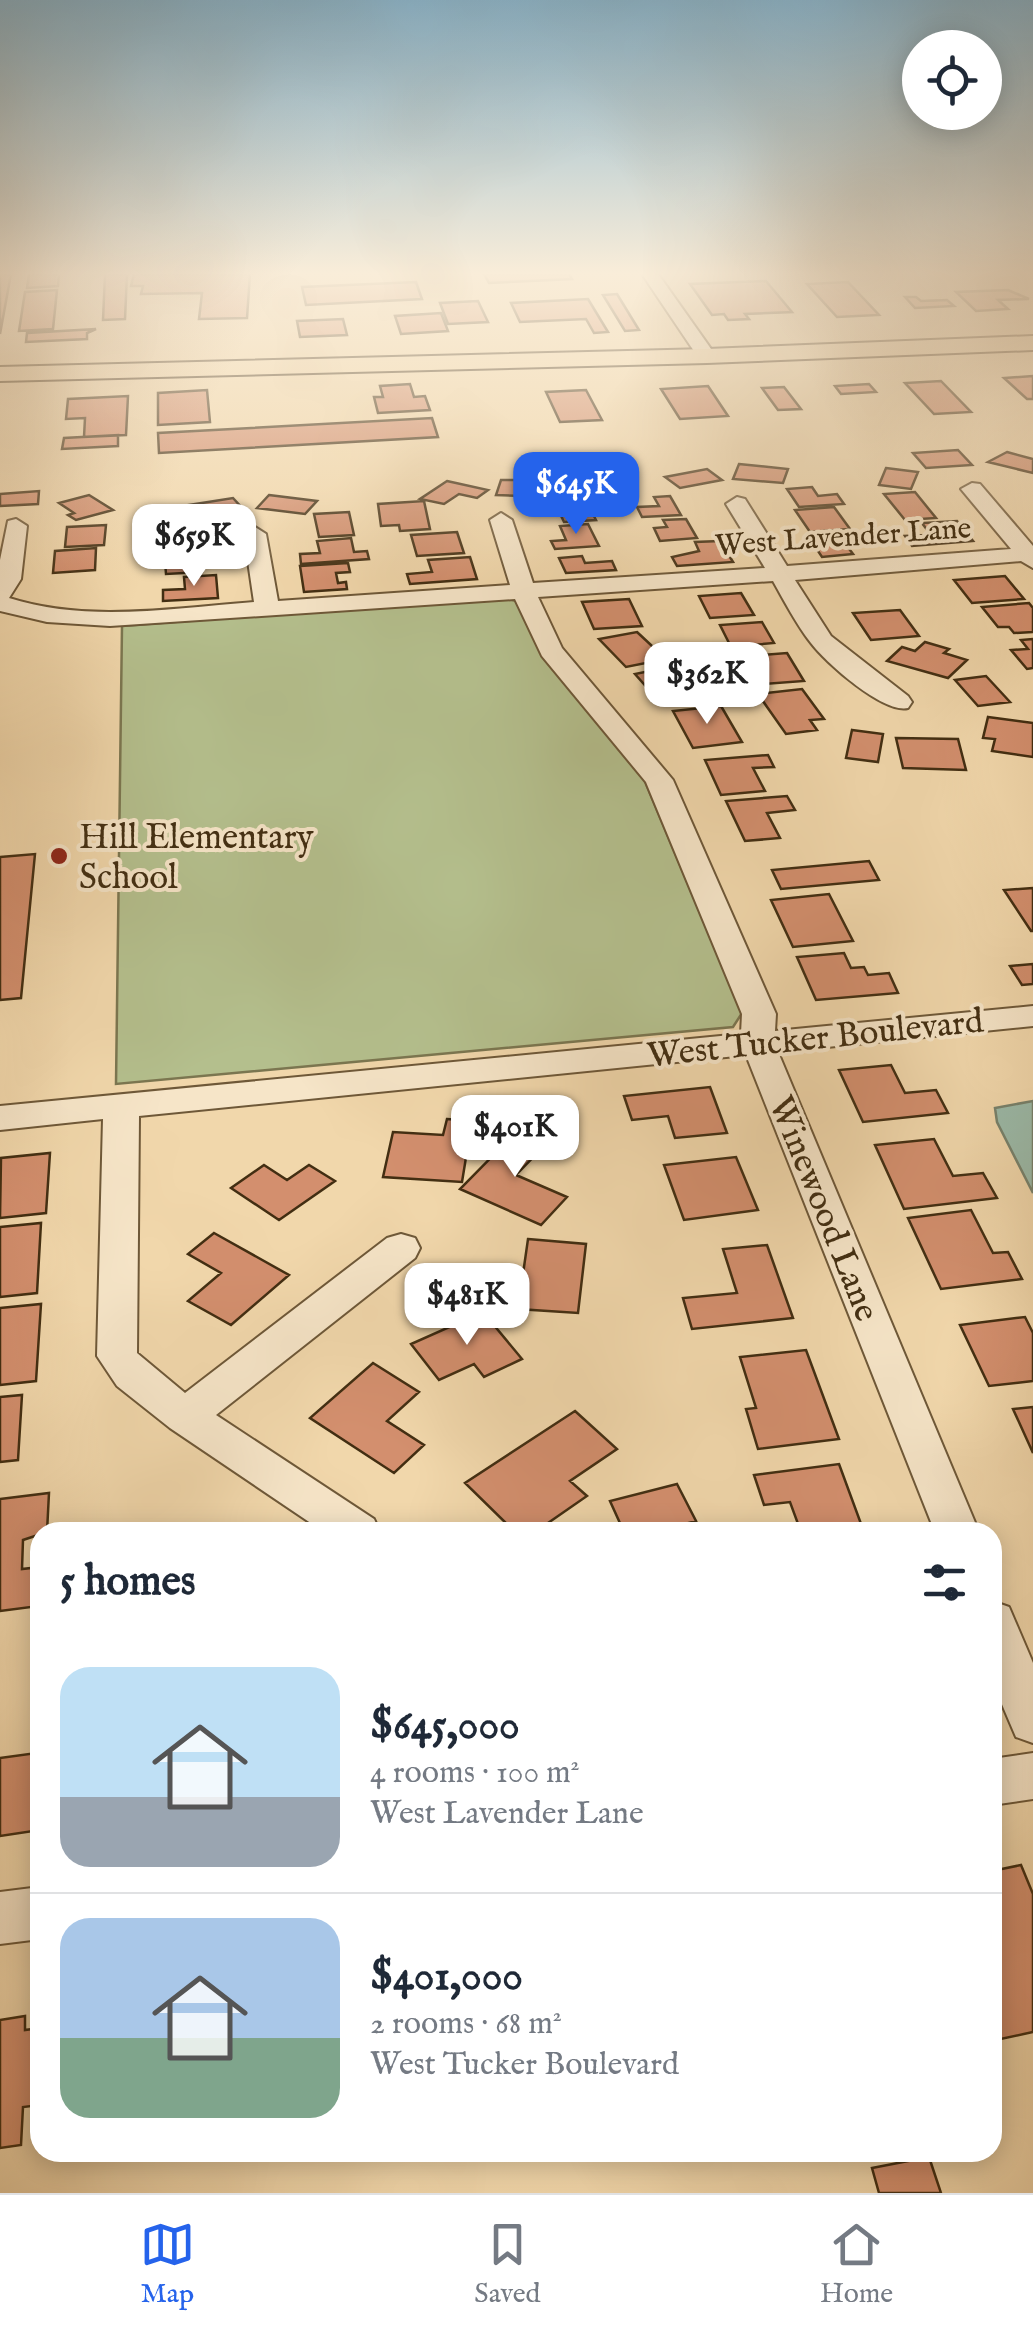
<!DOCTYPE html>
<html lang="en">
<head>
<meta charset="utf-8">
<style>
	:root { --surface:#fff; --page:#f6f6f7; --text:#1f2937; --muted:#747a83; --line:#e0e1e3; --accent:#2563eb }
	body { margin:0; font-family:"IM FELL English",serif; background:var(--page); color:var(--text); height:100vh; display:flex; flex-direction:column; font-size:38px; white-space:nowrap }
	* { box-sizing:border-box; margin:0 }
	p { font-size:32px; color:var(--muted) }
	.icon { flex:none; width:55px; height:55px; fill:none; stroke:currentColor; stroke-width:2; stroke-linecap:round; stroke-linejoin:round }
	.map { position:relative; flex:1; overflow:hidden }
	.side { position:absolute; left:30px; top:1522px; width:972px; height:640px; display:flex; flex-direction:column; background:var(--surface); border-radius:30px; box-shadow:0 5px 25px #0003 }
	.side>* { flex:none }
	.controls { position:absolute; left:902px; top:30px; display:grid; gap:20px }
	.controls a { display:grid; place-items:center; width:100px; height:100px; border-radius:50%; background:var(--surface); box-shadow:0 5px 25px #0003; font-size:50px }
	.price { position:absolute; translate:-50% -85px; padding:0 22px; border-radius:20px; background:#fff; color:#222; font-size:32px; line-height:65px; filter:drop-shadow(0 2px 5px #0008) }
	.price::after { content:''; position:absolute; left:50%; top:60px; width:30px; height:22px; margin-left:-15px; background:inherit; clip-path:polygon(0 0,100% 0,50% 100%) }
	.price.on { background:var(--accent); color:#fff }
	ul { padding:0; list-style:none }
	li { display:flex; align-items:center; gap:30px; height:250px; padding:0 30px }
	li+li { border-top:2px solid var(--line) }
	li span { display:grid; place-items:center; flex:none; width:280px; height:200px; border-radius:30px; color:#555 }
	li>.icon { margin-inline-start:auto }
	span .icon { width:120px; height:120px; fill:#fffc; stroke-width:1 }
	li b { font-size:42px }
	h2 { display:flex; justify-content:space-between; align-items:center; height:120px; padding:0 30px; font-size:42px }
	.dock { display:flex; justify-content:space-around; align-items:center; height:140px; border-top:2px solid var(--line); background:var(--surface); font-size:28px; color:var(--muted) }
	.dock a { display:grid; justify-items:center; gap:5px }
	.dock .on { color:var(--accent) }
	.map>svg:first-child { display:block }
	.green { fill:#b4bf8d; stroke:#7b7650; stroke-width:2.5 }
	.water { fill:#9bbaa9; stroke:#77826d; stroke-width:2.5 }
	.building { fill:#d38f6e; stroke:#422e12; stroke-width:2.5 }
	.lines { fill:none; stroke-linecap:round; stroke-linejoin:round }
	.minor-casing { stroke:#6e5838; stroke-width:4 }
	.major-casing { stroke:#422e12; stroke-width:4 }
	.minor { fill:#f6e5c8; fill-rule:evenodd }
	.major { fill:#f1d7ab; fill-rule:evenodd }
	.poi-dot { fill:#8f2418; stroke:#f6e5c8; stroke-width:4 }
	.labels { text-anchor:middle; stroke-width:8; stroke-linejoin:round; paint-order:stroke }
	.far-street-label { font-size:30px; fill:#422e12; stroke:#f6e5c8 }
	.poi-label { font-size:35px; fill:#422e12; stroke:#f6e5c8; text-anchor:start }
	.street-label { font-size:35px; fill:#422e12; stroke:#f6e5c8 }
</style>
</head>
<body>
<div class="map">
<svg width="1033" height="2193" viewBox="0 0 1033 2193">
	<rect width="100%" height="100%" fill="#f1d7ab"/>
	<filter id="stains"><feTurbulence type="fractalNoise" baseFrequency=".002" numOctaves="4"/><feColorMatrix values="0 0 0 0 .2 0 0 0 0 .09 0 0 0 0 .02 0 0 0 .5 -.17"/></filter>
	<radialGradient id="worn" r=".72"><stop offset=".6" stop-color="#630" stop-opacity="0"/><stop offset="1" stop-color="#630" stop-opacity=".3"/></radialGradient>
	<path class="green" d="M500,597L517,601L558,668L641,772L742,1013L733,1027L116,1084L122,626Z"/>
	<path class="water" d="M1033,1101V1193L997,1122L995,1108Z"/>
	<path class="building" d="M0,274H11L0,334Z
		M29,274H59L58,286L27,288Z
		M105,274H127L125,319L103,320Z
		M134,274H250L247,318L199,319L202,293L141,294L143,286H131Z
		M484,274H569L572,279L489,283Z
		M766,281L792,312L745,314L749,319L728,320L724,314L712,315L690,284Z
		M416,282L422,299L306,305L302,287Z
		M848,282L879,315L837,317L807,284Z
		M57,290L53,329L19,331L25,292Z
		M1008,290L1029,299L998,300L1008,309L976,311L956,292Z
		M617,294L639,330L625,331L603,295Z
		M905,297H916L921,301L947,300L954,306L915,308Z
		M588,299L608,332L594,333L586,319L520,322L511,303Z
		M478,301L488,322L448,324L440,303Z
		M441,313L448,331L401,334L395,316Z
		M343,319L347,335L300,337L297,321Z
		M96,329L87,333V339L26,342L27,333Z
		M1033,376V399H1027L1004,378Z
		M941,381L971,412L934,414L905,383Z
		M410,384L414,397L425,396L430,410L378,413L374,397H383L380,386Z
		M869,384L876,392L841,394L835,386Z
		M708,386L728,416L680,419L661,389Z
		M784,387L801,409L778,410L762,388Z
		M207,390L210,422L158,425V393Z
		M586,390L602,420L560,422L546,392Z
		M128,396L126,435L84,437L85,418L66,419L68,399Z
		M432,418L438,437L159,453L158,433Z
		M118,435V446L62,449L64,438Z
		M958,450L972,465L926,468L913,453Z
		M1007,452L1033,459V473L988,462Z
		M739,464L788,469L783,483L733,479Z
		M886,468L918,472L911,489L879,485Z
		M707,469L722,480L680,488L665,477Z
		M501,480H524L523,485L554,486L552,497L496,495Z
		M447,481L488,490L477,498L459,494L444,504L420,499Z
		M812,487L818,496L837,494L844,504L799,507L787,489Z
		M39,491L38,504L0,506V494Z
		M915,492L936,518L905,520L884,494Z
		M89,495L113,510L76,520L68,515L74,513L59,503Z
		M269,495L317,501L305,514L257,508Z
		M583,495L596,520L564,522L554,501Z
		M670,496L681,515L642,517L637,507L659,506L654,497Z
		M233,498L244,510L193,519L183,506Z
		M424,501L430,529L400,531L399,525L381,526L378,504Z
		M834,507L850,529L810,532L795,510Z
		M349,512L354,535L319,537L314,514Z
		M686,519L697,538L660,541L654,528L667,527L663,520Z
		M957,521L973,541L912,546L905,536L931,535L922,523Z
		M189,524L190,545L161,547L160,526Z
		M588,524L599,546L555,549L551,541L566,540L560,526Z
		M106,525L104,545L65,547L67,527Z
		M457,532L464,553L417,556L411,535Z
		M838,534L853,554L822,557L808,536Z
		M351,538L354,552L367,551L369,559L301,564L300,554L320,553L317,541Z
		M720,541L733,562L677,566L672,557L699,551L695,542Z
		M96,548L95,570L53,573L55,551Z
		M201,549L202,572L166,574L165,561L149,562V553Z
		M582,556L585,563L612,561L616,570L566,573L559,558Z
		M470,557L477,579L410,584L407,574L432,572L428,560Z
		M348,563L350,572L336,573L338,583L346,582L347,589L304,592L300,566Z
		M216,575L218,598L163,601V590L185,589L184,577Z
		M1005,576L1024,599L972,603L954,580Z
		M741,593L754,615L710,618L699,596Z
		M629,599L642,626L594,629L582,602Z
		M1029,603L1033,608V632L1014,633L1009,627H998L982,607Z
		M900,610L919,636L871,640L853,613Z
		M762,622L774,643L731,647L720,625Z
		M637,632L666,659L626,667L599,639Z
		M1033,639V668L1027,669L1011,650L1028,649L1021,640Z
		M925,642L949,649L944,653L967,660L948,678L887,661L902,647L915,651Z
		M787,653L804,681L764,684L749,656Z
		M669,667L694,694L710,692L715,698L699,701L692,694L658,700L635,674Z
		M986,676L1010,702L978,706L955,680Z
		M802,689L824,719L810,720L817,730L786,734L758,694Z
		M721,706L742,742L693,748L673,711Z
		M988,717L1033,723V757L992,751L995,739L983,738Z
		M852,730L883,734L878,762L846,758Z
		M896,738L958,739L966,770L903,768Z
		M768,755L774,767L753,768L765,791L721,795L705,760Z
		M787,796L795,810L767,813L780,838L745,841L726,801Z
		M35,854L21,998L0,1000V857Z
		M869,861L879,880L781,889L772,870Z
		M1033,888V931H1031L1004,890Z
		M829,894L853,941L793,947L771,900Z
		M844,953L851,968L864,967L868,975L889,973L898,993L816,1000L797,957Z
		M1033,964V984L1022,985L1010,966Z
		M891,1065L905,1093L936,1090L948,1113L863,1122L839,1070Z
		M710,1087L727,1133L675,1138L668,1116L632,1120L624,1096Z
		M447,1119L472,1121L462,1182L383,1177L393,1132L443,1135Z
		M521,1127L550,1140L516,1175L567,1197L541,1225L460,1189Z
		M934,1139L953,1176L983,1173L997,1198L904,1209L875,1145Z
		M50,1153L46,1213L0,1218L1,1158Z
		M736,1157L758,1210L684,1220L664,1165Z
		M264,1165L287,1180L309,1165L335,1181L279,1220L231,1188Z
		M971,1210L993,1253L1008,1252L1022,1279L941,1289L908,1218Z
		M41,1223L37,1293L0,1297V1227Z
		M214,1233L289,1275L231,1325L188,1301L221,1273L188,1254Z
		M528,1239L586,1244L578,1313L518,1309Z
		M767,1245L793,1318L692,1329L683,1298L737,1293L723,1249Z
		M41,1304L36,1381L0,1385V1308Z
		M483,1312L522,1359L484,1377L474,1364L439,1380L411,1344Z
		M1025,1317L1033,1333V1381L989,1386L960,1325Z
		M806,1350L839,1439L758,1449L746,1409L756,1408L740,1357Z
		M373,1363L419,1392L387,1421L424,1445L394,1473L310,1418Z
		M22,1395L18,1460L0,1462V1397Z
		M1033,1407V1453L1013,1409Z
		M575,1411L617,1449L570,1481L587,1496L535,1532H515L465,1483Z
		M839,1464L864,1532H801L790,1502L764,1505L754,1475Z
		M677,1484L696,1521L655,1532H624L610,1501Z
		M49,1493L47,1532L23,1540L22,1569L40,1567L39,1606L0,1611V1499Z
		M37,1742L40,1830L0,1836V1758L37,1753Z
		M1021,1865L1033,1894V2032L996,2040L992,1871Z
		M25,2016V2030L40,2028V2105L23,2107L21,2145L0,2148V2020Z
		M929,2157L941,2193H879L872,2168Z"/>
	<g class="lines">
		<defs>
			<path id="minor" d="M642,274H658L716,356L714,360H700Z
				M972,483L980,484L1033,546V568L1021,561L795,580L831,636L908,696L912,702L908,708C884,714 826,663 811,643C796,624 785,602 773,581L538,597L562,648L673,780L776,1014L775,1031L1033,1006V1026L778,1052L979,1532H935L746,1055L139,1116L137,1353L185,1393L387,1238L401,1234L415,1238L420,1248L415,1258L216,1415L374,1519L380,1532H324L170,1428L117,1386L97,1356L103,1119L0,1130V1106L741,1034L742,1014L646,782L542,656L515,599L110,626L47,622L0,611V560L8,521L16,519L27,526L21,579L9,598C87,623 174,608 254,602L244,534L255,527L266,534L278,601L510,585L490,520L501,513L512,520L533,583L765,568L726,504L737,497L745,499L787,566L1011,549L961,489Z
				M992,1601L1009,1607L1033,1663V1743L1016,1737L992,1681Z
				M1033,1753V1799L992,1805V1759Z
				M40,1887V1939L0,1944V1892Z"/>
			<path id="major" d="M1033,336V350L707,363L0,381V367L707,349Z"/>
		</defs>
		<use href="#minor" class="minor-casing"/>
		<use href="#major" class="major-casing"/>
		<use href="#minor" class="minor"/>
		<use href="#major" class="major"/>
	</g>
	<linearGradient id="sky" x2="0" y2="1"><stop stop-color="#89b6cf"/><stop offset="0.47" stop-color="#f9edd9"/><stop offset="1" stop-color="#f9edd9" stop-opacity="0"/></linearGradient>
	<rect width="1033" height="581" fill="url(#sky)"/>
	<circle class="poi-dot" cx="59" cy="856" r="10"/>
	<g class="labels">
		<g class="far-street-label">
			<text transform="translate(843 536) rotate(-4)" y="10">West Lavender Lane</text>
		</g>
		<g class="poi-label">
			<text x="79" y="848">Hill Elementary<tspan x="79" dy="40">School</tspan></text>
		</g>
		<g class="street-label">
			<text transform="translate(815 1037) rotate(-6)" y="12">West Tucker Boulevard</text>
			<text transform="translate(825 1208) rotate(68)" y="12">Winewood Lane</text>
		</g>
	</g>
	<rect width="100%" height="100%" filter="url(#stains)"/>
	<rect width="100%" height="100%" fill="url(#worn)"/>
</svg>
<div class="controls">
<a><svg class="icon" aria-label="locate" viewBox="0 0 24 24"><circle cx="12" cy="12" r="6"/><path d="M12 2v4M12 18v4M2 12h4M18 12h4"/></svg></a>
</div>
<b class="price on" style="left:576px;top:537px">$645K</b>
<b class="price" style="left:194px;top:589px">$659K</b>
<b class="price" style="left:707px;top:727px">$362K</b>
<b class="price" style="left:515px;top:1180px">$401K</b>
<b class="price" style="left:467px;top:1348px">$481K</b>
<section class="side">
<h2>5 homes<svg class="icon" aria-label="filters" viewBox="0 0 24 24"><path d="M4 7h16M4 17h16"/><circle cx="9" cy="7" r="2"/><circle cx="15" cy="17" r="2"/></svg></h2>
<ul>
<li><span style="background:linear-gradient(#bfe0f5 65%,#9aa5b1 0)"><svg class="icon" aria-label="home" viewBox="0 0 24 24"><path d="M3 11l9-7 9 7M6 9v11h12V9"/></svg></span><div><b>$645,000</b><p>4 rooms · 100 m²</p><p>West Lavender Lane</p></div></li>
<li><span style="background:linear-gradient(#a9c7e8 60%,#7fa58c 0)"><svg class="icon" aria-label="home" viewBox="0 0 24 24"><path d="M3 11l9-7 9 7M6 9v11h12V9"/></svg></span><div><b>$401,000</b><p>2 rooms · 68 m²</p><p>West Tucker Boulevard</p></div></li>
</ul>
</section>
</div>
<nav class="dock">
<a class="on"><svg class="icon" aria-label="map" viewBox="0 0 24 24"><path d="M3 6l6-2 6 2 6-2v14l-6 2-6-2-6 2zM9 4v14M15 6v14"/></svg>Map</a>
<a><svg class="icon" aria-label="saved" viewBox="0 0 24 24"><path d="M7 4h10v16l-5-4-5 4z"/></svg>Saved</a>
<a><svg class="icon" aria-label="home" viewBox="0 0 24 24"><path d="M3 11l9-7 9 7M6 9v11h12V9"/></svg>Home</a>
</nav>
</body>
</html>
